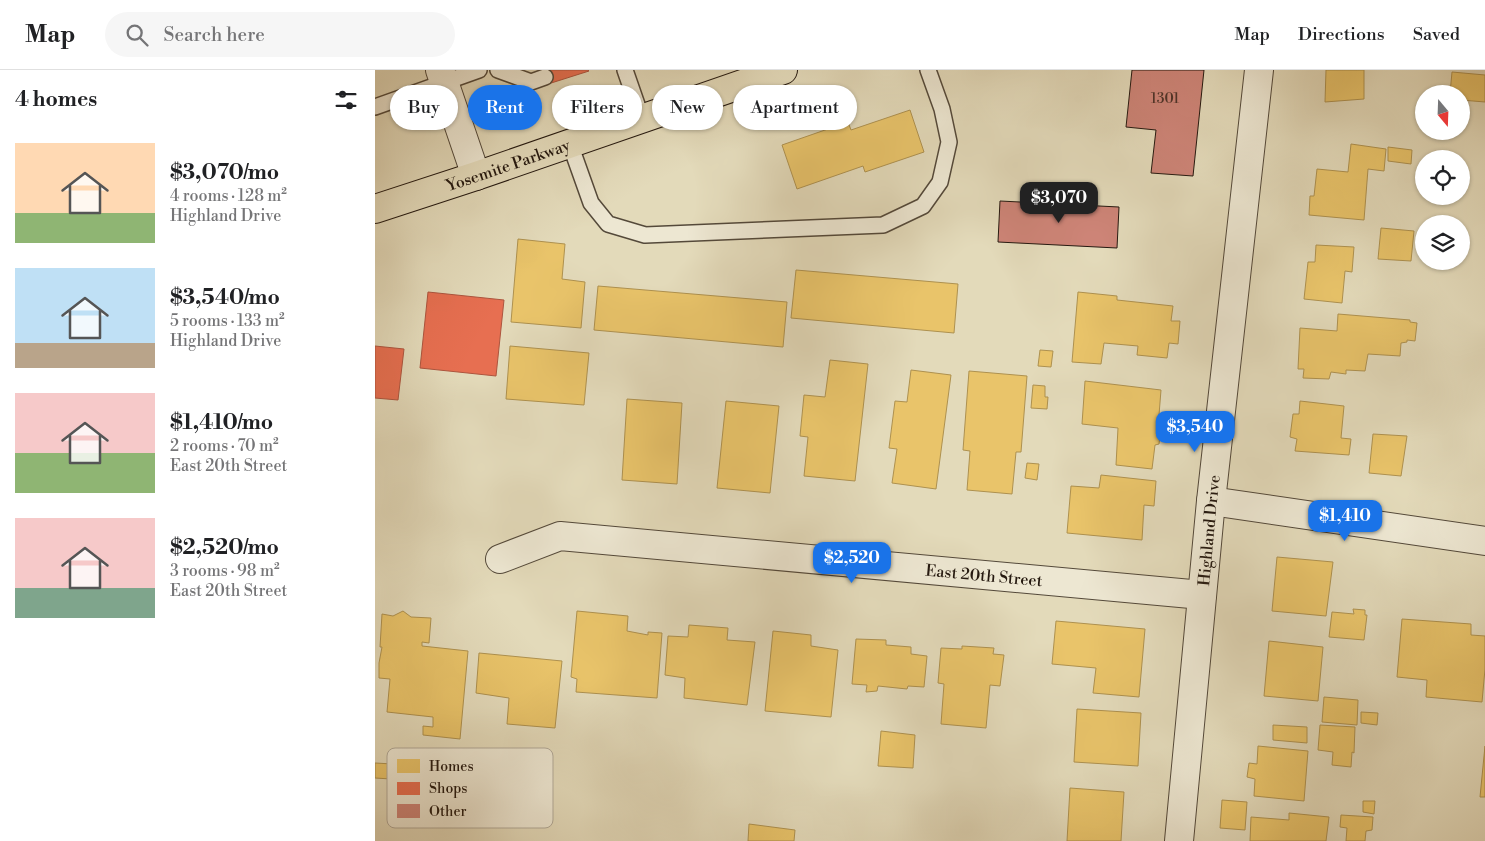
<!DOCTYPE html>
<html lang="en">
<head>
<meta charset="utf-8">
<style>
	:root { --surface:#fff; --page:#f6f6f6; --text:#202124; --muted:#757577; --line:#e0e0e0; --accent:#1a73e8 }
	body { margin:0; font-family:"Libre Bodoni",serif; background:var(--page); color:var(--text); height:100vh; display:flex; flex-direction:column; font-size:19px; white-space:nowrap }
	* { box-sizing:border-box; margin:0 }
	p { font-size:16px; color:var(--muted) }
	.icon { flex:none; width:28px; height:28px; fill:none; stroke:currentColor; stroke-width:2; stroke-linecap:round; stroke-linejoin:round }
	.map { position:relative; flex:1; overflow:hidden }
	.panel { display:flex; flex-direction:column; background:var(--surface); width:375px }
	.panel>* { flex:none }
	.hud { position:absolute; left:15px; top:15px; width:475px; height:45px; display:flex; gap:10px }
	.needle { width:32px; rotate:161deg }
	.buttons { position:absolute; left:1040px; top:15px; display:grid; gap:10px }
	.buttons a { display:grid; place-items:center; width:55px; height:55px; border-radius:50%; background:var(--surface); box-shadow:0 1px 4px #0004; font-size:25px }
	.price { position:absolute; translate:-50% -42px; padding:0 11px; border-radius:10px; background:var(--accent); color:#fff; font-size:16px; line-height:32px; filter:drop-shadow(0 1px 2px #0008) }
	.price::after { content:''; position:absolute; left:50%; top:30px; width:15px; height:11px; margin-left:-8px; background:inherit; clip-path:polygon(0 0,100% 0,50% 100%) }
	.price.selected { background:#222; color:#fff }
	ul { padding:0; list-style:none }
	li { display:flex; align-items:center; gap:15px; height:125px; padding:0 15px }
	li span { display:grid; place-items:center; flex:none; width:140px; height:100px; border-radius:0px; color:#555 }
	li>.icon { margin-inline-start:auto }
	span .icon { width:60px; height:60px; fill:#fffc; stroke-width:1 }
	li b { font-size:21px }
	h2 { display:flex; justify-content:space-between; align-items:center; height:60px; padding:0 15px; font-size:21px }
	.chip { padding:0 18px; border-radius:22px; background:var(--surface); box-shadow:0 1px 4px #0004; font-size:18px; line-height:45px }
	.chip.selected { background:var(--accent); color:#fff }
	header { display:flex; align-items:center; gap:30px; box-sizing:border-box; height:70px; padding:0 25px; background:var(--surface); border-bottom:1px solid var(--line) }
	header strong { font-size:24px }
	nav { display:flex; gap:28px; margin-inline-start:auto; font-size:18px }
	.search { width:350px; height:45px; background:var(--page); display:flex; align-items:center; gap:12px; box-sizing:border-box; padding:0 18px; border-radius:28px; color:var(--muted); font-size:19px }
	main { display:flex; flex:1; min-height:0 }
	.map>svg:first-child { display:block }
	.homes { fill:#e9c46a; stroke:#ae914f }
	.shops { fill:#e76f51; stroke:#ad553e }
	.building { fill:#cd8477; stroke:#251910 }
	.lines { fill:none; stroke-linecap:round; stroke-linejoin:round }
	.service-casing { stroke:#54493a; stroke-width:18 }
	.minor-casing { stroke:#54493a; stroke-width:30 }
	.primary-casing { stroke:#251910; stroke-width:30 }
	.service { stroke:#ede7d2; stroke-width:15 }
	.minor { stroke:#ede7d2; stroke-width:28 }
	.primary { stroke:#e3daba; stroke-width:28 }
	.labels { text-anchor:middle; stroke-width:5; stroke-linejoin:round; paint-order:stroke }
	.number-label { font-size:14px; fill:#4f342a }
	.street-label { font-size:16px; fill:#251910; stroke:#ede7d2 }
	.key { fill:#ede7d2; stroke:#b1a998; stroke-width:1 }
	.key-label { font-size:14px; fill:#251910 }
</style>
</head>
<body>
<header>
<strong>Map</strong>
<div class="search"><svg class="icon" aria-label="search" viewBox="0 0 24 24"><circle cx="10" cy="10" r="6"/><path d="M15 15l6 6"/></svg>Search here</div>
<nav><a>Map</a><a>Directions</a><a>Saved</a></nav>
</header>
<main>
<section class="panel">
<h2>4 homes<svg class="icon" aria-label="filters" viewBox="0 0 24 24"><path d="M4 7h16M4 17h16"/><circle cx="9" cy="7" r="2"/><circle cx="15" cy="17" r="2"/></svg></h2>
<ul>
<li><span style="background:linear-gradient(#ffd9b3 70%,#8fb573 0)"><svg class="icon" aria-label="home" viewBox="0 0 24 24"><path d="M3 11l9-7 9 7M6 9v11h12V9"/></svg></span><div><b>$3,070/mo</b><p>4 rooms · 128 m²</p><p>Highland Drive</p></div></li>
<li><span style="background:linear-gradient(#bfe0f5 75%,#b9a48a 0)"><svg class="icon" aria-label="home" viewBox="0 0 24 24"><path d="M3 11l9-7 9 7M6 9v11h12V9"/></svg></span><div><b>$3,540/mo</b><p>5 rooms · 133 m²</p><p>Highland Drive</p></div></li>
<li><span style="background:linear-gradient(#f6c9c9 60%,#8fb573 0)"><svg class="icon" aria-label="home" viewBox="0 0 24 24"><path d="M3 11l9-7 9 7M6 9v11h12V9"/></svg></span><div><b>$1,410/mo</b><p>2 rooms · 70 m²</p><p>East 20th Street</p></div></li>
<li><span style="background:linear-gradient(#f6c9c9 70%,#7fa58c 0)"><svg class="icon" aria-label="home" viewBox="0 0 24 24"><path d="M3 11l9-7 9 7M6 9v11h12V9"/></svg></span><div><b>$2,520/mo</b><p>3 rooms · 98 m²</p><p>East 20th Street</p></div></li>
</ul>
</section>
<div class="map">
<svg width="1110" height="771" viewBox="0 0 1110 771">
	<rect width="100%" height="100%" fill="#e3daba"/>
	<filter id="stains"><feTurbulence type="fractalNoise" baseFrequency=".004" numOctaves="4"/><feColorMatrix values="0 0 0 0 .2 0 0 0 0 .09 0 0 0 0 .02 0 0 0 .5 -.17"/></filter>
	<radialGradient id="worn" r=".72"><stop offset=".6" stop-color="#630" stop-opacity="0"/><stop offset="1" stop-color="#630" stop-opacity=".3"/></radialGradient>
	<path class="homes" d="M951,0H989V29L950,32Z
		M1077,2L1110,5V32L1086,30V24H1075Z
		M535,40L549,82L490,102L488,96L422,119L407,75L473,52L476,60Z
		M976,74L1011,79L1009,101L993,99L989,150L934,145L935,126H939L942,99L973,102Z
		M1013,77L1037,80L1036,94L1013,91Z
		M1006,158L1039,161L1036,191L1003,189Z
		M143,169L190,174L187,209L210,212L206,258L136,252Z
		M941,175L979,177L977,202L970,201L967,233L929,229L933,192H940Z
		M421,200L583,214L579,263L416,248Z
		M223,216L412,232L408,277L219,260Z
		M703,222L742,226V230L798,236L796,251H805L803,274L794,273L792,288L762,285L763,276L729,273L726,294L697,292Z
		M963,244L1035,250V252L1042,253L1040,271L1032,270V272L1026,273L1025,286L993,284L990,301L971,300V304L956,302L954,309L928,308L929,299H923L925,258L962,261Z
		M135,276L214,283L209,335L131,329Z
		M665,280L678,281L676,297L663,296Z
		M455,290L493,294L480,411L429,406L433,367L425,366L429,325L450,327Z
		M536,300L576,305L561,419L517,413L522,379L514,378L520,331L532,332Z
		M594,301L652,306L646,382H641L637,424L592,420L595,381L588,380Z
		M710,311L786,320L784,345L786,346L785,349H787L784,374L780,375L777,399L741,395L743,358L707,354Z
		M658,315L670,316V327H673L672,339L656,338Z
		M252,329L307,333L302,414L247,410Z
		M351,331L404,336L395,423L342,418Z
		M925,331L969,336L966,368L976,369L974,385L920,381L922,369L915,367L918,344H924Z
		M998,364L1032,366L1026,406L994,403Z
		M652,393L664,394L662,410L650,408Z
		M726,405L781,411L779,436L769,435L767,470L692,463L696,416L724,418Z
		M902,487L958,492L951,546L897,541Z
		M978,539L990,540V545H992L989,570L954,567L957,542L979,544Z
		M28,541L36,547L56,548L54,573L47,572V576L93,581L85,669L48,665V656L58,657V647L12,642L15,609L4,608V593L7,577H5L7,544L18,546Z
		M202,541L253,546L252,561L273,565V562L287,563L282,628L201,622L202,609L196,607Z
		M1027,549L1096,554V565L1110,566V599L1107,632L1051,627L1052,610L1022,607Z
		M681,551L770,559L764,627L718,623L721,598L677,594Z
		M314,555L353,558L352,570L380,572L372,635L309,628L310,608L290,605L293,566L313,567Z
		M398,561L436,565V576L463,580L456,647L390,641Z
		M481,569L511,570V575L536,577V584L552,586L549,617L533,616L532,619L503,616L502,621L491,622L492,615L477,614Z
		M894,571L948,577L943,631L889,626Z
		M587,576L619,578L618,584L629,585L625,616L615,615L611,658L566,654L569,614L563,613L566,578L587,579Z
		M104,583L187,591L180,658L132,654L134,628L101,623Z
		M949,627L983,630L982,655L947,652Z
		M702,639L766,643L763,696L699,692Z
		M986,642L1003,643L1002,655L986,653Z
		M898,655L932,657V673L898,670Z
		M945,655L980,657L979,683L977,682L976,697L957,695L958,682L943,680Z
		M506,661L540,665L538,698L503,696Z
		M883,676L933,681L929,731L879,726L880,709L872,707L874,693L882,694Z
		M1110,676V727H1105Z
		M0,693L18,694L19,697L24,698V713L15,712L16,709L0,708Z
		M695,718L749,722L746,771H692Z
		M847,730L872,732L870,760L845,758Z
		M988,731H1000L999,744L988,742Z
		M914,743L954,747L951,771H875L876,747L914,750Z
		M966,745L998,747L997,760L991,761L990,771H971L972,758L965,757Z
		M374,754L420,760L419,771H373Z"/>
	<path class="shops" d="M168,0H213L214,1L173,14Z
		M53,222L129,230L121,306L45,298Z
		M0,276L29,279L23,330L0,328Z"/>
	<path class="building" d="M757,0H829L818,106L776,103L781,60L751,57Z
		M625,131L744,137L742,178L623,172Z"/>
	<g class="lines">
		<defs>
			<path id="service" d="M123,0L156,12L170,7
				M250,0L267,49
				M0,37L104,0
				M195,74L216,133L233,154L270,165L508,155L548,136L565,112L574,72L567,39L553,0"/>
			<g id="minor">
				<path d="M65,0L101,106"/>
				<path d="M836,431L1110,471"/>
				<path id="s1" d="M125,489L185,466L827,525"/>
				<path id="s2" d="M804,771L836,431L884,0"/>
			</g>
			<g id="primary">
				<path id="s3" d="M0,139L101,106L408,0"/>
			</g>
		</defs>
		<use href="#service" class="service-casing"/>
		<use href="#minor" class="minor-casing"/>
		<use href="#primary" class="primary-casing"/>
		<use href="#service" class="service"/>
		<use href="#minor" class="minor"/>
		<use href="#primary" class="primary"/>
	</g>
	<g class="labels">
		<g class="number-label">
			<text x="790" y="33">1301</text>
		</g>
		<g class="street-label">
			<text dy="6" stroke="none"><textPath href="#s3" startOffset="140">Yosemite Parkway</textPath></text>
			<text dy="6" stroke="none"><textPath href="#s2" startOffset="312">Highland Drive</textPath></text>
			<text dy="6" stroke="none"><textPath href="#s1" startOffset="490">East 20th Street</textPath></text>
		</g>
	</g>
	<rect x="12" y="678" width="166" height="80" rx="8" class="key"/>
	<rect x="22" y="689" width="23" height="14" fill="#e9c46a"/>
	<rect x="22" y="712" width="23" height="13" fill="#e76f51"/>
	<rect x="22" y="734" width="23" height="14" fill="#cd8477"/>
	<g class="key-label">
		<text x="54" y="701">Homes</text>
		<text x="54" y="723">Shops</text>
		<text x="54" y="746">Other</text>
	</g>
	<rect width="100%" height="100%" filter="url(#stains)"/>
	<rect width="100%" height="100%" fill="url(#worn)"/>
</svg>
<div class="buttons">
<a><svg class="needle" viewBox="-14 -14 28 28"><path d="M0-13l5 13h-10z" fill="#e53935"/><path d="M0 13l5-13h-10z" fill="#757577"/></svg></a>
<a><svg class="icon" aria-label="locate" viewBox="0 0 24 24"><circle cx="12" cy="12" r="6"/><path d="M12 2v4M12 18v4M2 12h4M18 12h4"/></svg></a>
<a><svg class="icon" aria-label="layers" viewBox="0 0 24 24"><path d="M12 4l9 5-9 5-9-5zM3 14l9 5 9-5"/></svg></a>
</div>
<b class="price selected" style="left:684px;top:154px">$3,070</b>
<b class="price" style="left:820px;top:383px">$3,540</b>
<b class="price" style="left:970px;top:472px">$1,410</b>
<b class="price" style="left:477px;top:514px">$2,520</b>
<div class="hud">
<a class="chip">Buy</a>
<a class="chip selected">Rent</a>
<a class="chip">Filters</a>
<a class="chip">New</a>
<a class="chip">Apartment</a>
</div>
</div>
</main>
</body>
</html>
